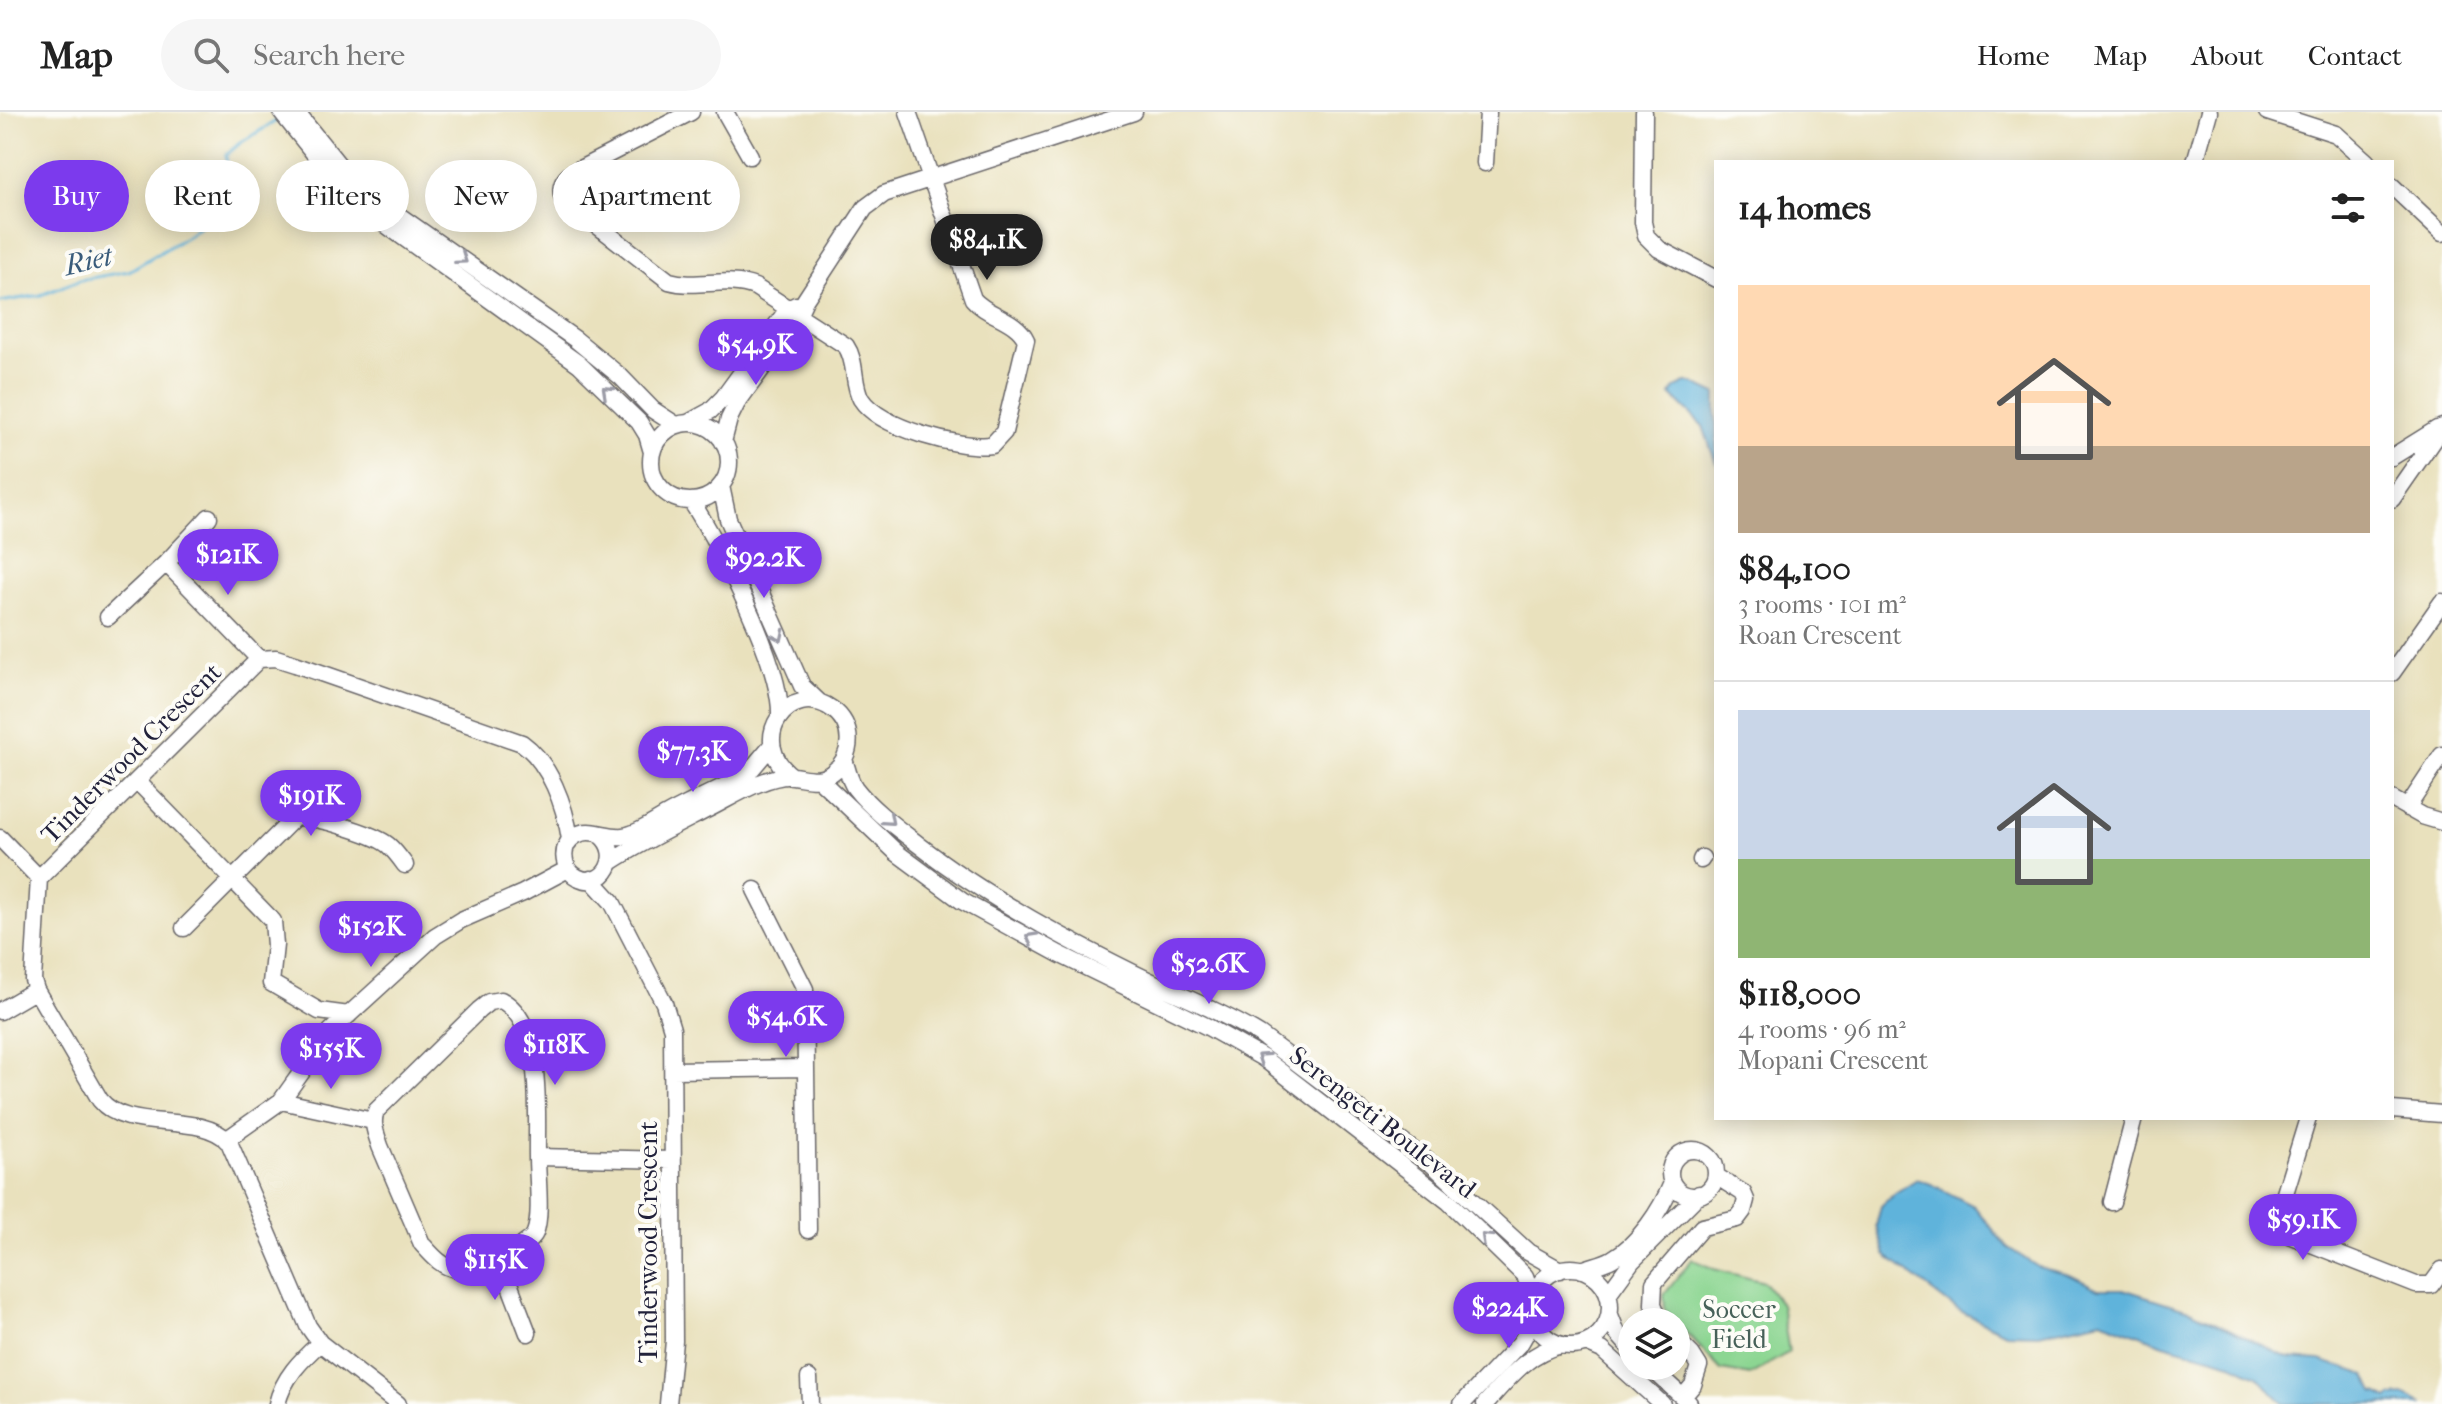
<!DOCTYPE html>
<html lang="en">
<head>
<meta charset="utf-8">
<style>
	:root { --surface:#fff; --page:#f6f6f6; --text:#222; --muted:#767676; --line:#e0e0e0; --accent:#7c3aed }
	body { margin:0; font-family:"IM FELL French Canon",serif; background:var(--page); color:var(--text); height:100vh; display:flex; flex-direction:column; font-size:30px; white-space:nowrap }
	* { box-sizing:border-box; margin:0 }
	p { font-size:26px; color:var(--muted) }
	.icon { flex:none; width:44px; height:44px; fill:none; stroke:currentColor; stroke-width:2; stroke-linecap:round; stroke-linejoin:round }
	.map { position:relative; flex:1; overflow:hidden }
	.drawer { position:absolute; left:1714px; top:48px; width:680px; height:960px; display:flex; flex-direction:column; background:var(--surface); border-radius:0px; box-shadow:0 4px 20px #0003 }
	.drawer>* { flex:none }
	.hud { position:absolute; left:24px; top:48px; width:760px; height:72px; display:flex; gap:16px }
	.tools { position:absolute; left:1618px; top:1196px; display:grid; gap:16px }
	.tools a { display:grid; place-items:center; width:72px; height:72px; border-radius:50%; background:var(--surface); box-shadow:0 4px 20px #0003; font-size:40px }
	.price { position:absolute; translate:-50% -68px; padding:0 18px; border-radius:28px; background:var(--accent); color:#fff; font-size:26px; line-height:52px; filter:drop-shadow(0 2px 4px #0008) }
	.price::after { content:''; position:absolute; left:50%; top:48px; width:24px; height:18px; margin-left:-12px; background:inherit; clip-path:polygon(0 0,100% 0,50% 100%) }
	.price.on { background:#222; color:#fff }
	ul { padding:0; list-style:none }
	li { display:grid; align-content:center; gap:16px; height:424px; padding:0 24px }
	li+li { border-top:2px solid var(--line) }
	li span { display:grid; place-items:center; height:248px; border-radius:0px; color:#555 }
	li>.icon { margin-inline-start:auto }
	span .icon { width:144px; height:144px; fill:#fffc; stroke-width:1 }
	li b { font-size:34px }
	h2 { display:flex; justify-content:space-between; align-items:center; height:96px; padding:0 24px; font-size:34px }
	.pill { padding:0 28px; border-radius:36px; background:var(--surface); box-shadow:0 4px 20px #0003; font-size:28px; line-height:72px }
	.pill.on { background:var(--accent); color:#fff }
	header { display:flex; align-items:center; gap:48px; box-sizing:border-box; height:112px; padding:0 40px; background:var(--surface); border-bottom:2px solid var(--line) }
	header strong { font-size:38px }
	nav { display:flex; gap:44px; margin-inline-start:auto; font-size:28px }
	.search { width:560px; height:72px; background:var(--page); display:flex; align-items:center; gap:20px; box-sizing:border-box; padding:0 28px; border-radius:44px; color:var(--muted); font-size:30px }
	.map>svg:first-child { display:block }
	.green { fill:#8cd692; stroke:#577c66; stroke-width:2 }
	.water { fill:#5fb3db; stroke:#406a8b; stroke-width:2 }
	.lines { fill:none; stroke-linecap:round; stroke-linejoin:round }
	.stream { stroke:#5fb3db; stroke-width:3 }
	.minor-casing { stroke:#686568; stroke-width:19 }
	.minor { stroke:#fff; stroke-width:16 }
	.oneway { stroke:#9c9ca7 }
	.labels { text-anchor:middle; stroke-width:8; stroke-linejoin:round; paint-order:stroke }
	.street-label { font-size:26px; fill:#22223b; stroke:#fdfcf7 }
	.park-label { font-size:26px; fill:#476159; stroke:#fdfcf7 }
	.water-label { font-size:28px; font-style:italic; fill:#3a5c7b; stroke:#fdfcf7 }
</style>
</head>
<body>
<header>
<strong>Map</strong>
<div class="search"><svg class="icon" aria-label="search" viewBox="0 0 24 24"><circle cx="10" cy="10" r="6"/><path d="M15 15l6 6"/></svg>Search here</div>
<nav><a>Home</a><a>Map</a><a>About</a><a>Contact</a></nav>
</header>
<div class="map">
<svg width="2442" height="1292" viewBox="0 0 2442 1292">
	<rect width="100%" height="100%" fill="#fdfcf7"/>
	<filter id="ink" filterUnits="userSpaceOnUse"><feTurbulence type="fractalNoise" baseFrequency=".0125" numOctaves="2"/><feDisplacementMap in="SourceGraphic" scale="16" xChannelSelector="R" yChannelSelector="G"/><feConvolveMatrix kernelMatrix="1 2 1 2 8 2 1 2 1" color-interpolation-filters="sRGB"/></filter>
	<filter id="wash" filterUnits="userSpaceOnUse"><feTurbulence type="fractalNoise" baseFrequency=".006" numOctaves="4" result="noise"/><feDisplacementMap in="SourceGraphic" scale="32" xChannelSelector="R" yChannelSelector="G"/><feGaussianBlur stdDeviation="1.8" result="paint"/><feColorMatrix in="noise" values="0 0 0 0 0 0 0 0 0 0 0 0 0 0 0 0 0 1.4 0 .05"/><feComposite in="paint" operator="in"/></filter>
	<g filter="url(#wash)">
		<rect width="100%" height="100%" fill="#e9e1bd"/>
		<path class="green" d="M1692,1147L1714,1157L1764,1170L1781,1192L1789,1240L1750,1263L1721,1258L1665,1198L1664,1183Z"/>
		<path class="water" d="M1686,271H1693L1716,282V352L1703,314L1671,283L1675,276Z
			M1917,1067L1931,1072L1974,1094L2007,1135L2038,1155L2070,1163L2098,1177H2123L2192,1199L2288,1246L2320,1248L2366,1263L2374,1280L2388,1287L2392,1284L2405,1283L2424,1292H2284L2257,1264L2228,1250L2164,1232L2101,1208L2039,1222L2005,1221L1956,1197L1885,1143L1876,1114L1881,1094L1895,1081Z"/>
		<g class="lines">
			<path class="stream" d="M0,190L41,183L80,168L129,159L189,123L218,100L230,85L226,43L240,31L281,6"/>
		</g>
	</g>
	<g filter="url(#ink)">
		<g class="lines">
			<defs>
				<path id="minor" d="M281,0L337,70L378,107L579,252L639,310L647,323L652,340
					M296,0L354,72L575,227L621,265L653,298L676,313
					M691,0L572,61C562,68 559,75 563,87L669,169C697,177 727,164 755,175L846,234C857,250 852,271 861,287C879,316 960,337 992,333L1004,320L1026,228C1017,207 987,204 973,187L908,0
					M725,0L750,44
					M1644,0L1643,110L1646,124L1659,137L1716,167
					M2267,0L2336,22L2367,50
					M2195,50L2209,0
					M1485,51L1488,0
					M2392,74L2442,121
					M651 350a39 39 0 1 1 78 0a39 39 0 1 1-78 0Z
					M688,311L710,299L723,286L788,197L796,193
					M723,330L729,307L737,291L793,214L805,188L865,96L884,82L1134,0
					M2392,345L2437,317
					M721,374L728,407L802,574L820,591
					M2392,387L2442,315
					M691,389C720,433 782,553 780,604
					M166,451L259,547
					M108,505L166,451L209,405
					M2392,561L2442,490
					M844,647C847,656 849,668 855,676C872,698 897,716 919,733C987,786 1072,831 1150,869C1187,887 1225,901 1260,923L1433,1053L1528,1140L1560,1158
					M819,667L897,741L962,789L1059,842L1208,915L1263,946L1449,1090L1525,1164L1533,1186
					M137,669L273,809L275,833L271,871L319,899L349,903
					M2392,687L2422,704L2442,710
					M2407,696L2442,643
					M600,723C624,742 604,779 577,765C561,756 560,733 575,724C589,714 606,726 623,724C638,722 654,710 667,703C691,690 715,679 739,667L749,660L771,634
					M0,726L39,766
					M1701,748L1702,746
					M611,750C642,730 675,714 708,697C724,689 740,679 757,672C767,668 782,663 793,664C808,666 820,671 833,660C854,644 854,612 832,597C790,567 745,629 792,664
					M591,767L612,790L664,891L672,917L674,1229L668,1292
					M755,778L805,877L808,1118
					M184,816L294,706C311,702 374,722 388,733C395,739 400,746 405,753
					M0,899L36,878
					M673,958L806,956
					M281,989L373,1009
					M2392,998L2442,1002
					M2308,1006L2279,1101L2282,1117L2291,1124L2416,1173H2431L2442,1158
					M226,1028L281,989L331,919L435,824L461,808L523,781L568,757
					M1670 1061a23 23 0 1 1 46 0a23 23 0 1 1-46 0Z
					M537,1045C537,1066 542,1103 535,1121C529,1136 473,1158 457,1157C442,1156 431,1142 422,1132L380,1034C376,1021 371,1011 376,999L479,898L489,890L501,888C545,911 536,1003 537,1045L672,1048
					M2112,1090L2134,1006
					M499,1145L528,1221
					M1532 1195a39 39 0 1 1 78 0a39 39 0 1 1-78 0Z
					M1582,1158C1592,1154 1603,1152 1612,1147C1639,1132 1661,1098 1672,1071
					M1608,1182L1632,1149L1699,1082
					M1610,1203L1617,1221L1632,1238
					M1660,1210L1653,1192L1654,1171L1702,1115L1737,1107L1743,1099L1746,1088L1743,1081L1716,1064
					M1676,1227L1692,1243L1699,1254L1693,1273L1683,1285
					M1586,1231L1602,1238L1662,1292
					M1649,1254L1689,1291
					M809,1266L810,1292
					M277,1292C283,1266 301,1248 320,1231
					M398,1292L320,1231L308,1214L229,1030C199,998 128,1023 100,988L36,878L33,868L39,766L259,547L276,546L295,552L522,631C550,651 565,694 570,727
					M1462,1292L1521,1230L1534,1207
					M1485,1292C1508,1267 1528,1240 1562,1233"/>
			</defs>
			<use href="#minor" class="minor-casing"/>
			<use href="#minor" class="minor"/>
		</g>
		<defs><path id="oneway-chevron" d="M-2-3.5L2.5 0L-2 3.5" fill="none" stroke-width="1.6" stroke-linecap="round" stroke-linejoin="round" transform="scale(2)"/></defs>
		<g class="oneway">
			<use href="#oneway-chevron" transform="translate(462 147) rotate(35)"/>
			<use href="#oneway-chevron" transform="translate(607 279) rotate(-137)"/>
			<use href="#oneway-chevron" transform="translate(779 524) rotate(65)"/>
			<use href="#oneway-chevron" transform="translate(889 708) rotate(41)"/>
			<use href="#oneway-chevron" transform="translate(1031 826) rotate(-151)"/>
			<use href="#oneway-chevron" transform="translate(1262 946) rotate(-146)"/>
			<use href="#oneway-chevron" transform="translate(1486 1126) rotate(-136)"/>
		</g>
	</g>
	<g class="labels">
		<g class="street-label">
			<text transform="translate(131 641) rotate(-45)" y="9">Tinderwood Crescent</text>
			<text transform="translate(1383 1010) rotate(38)" y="9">Serengeti Boulevard</text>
			<text transform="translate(648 1130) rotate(-90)" y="9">Tinderwood Crescent</text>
		</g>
		<g class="park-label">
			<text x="1739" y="1206">Soccer<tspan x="1739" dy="30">Field</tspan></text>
		</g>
		<g class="water-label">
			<text transform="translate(88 148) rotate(-13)" y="10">Riet</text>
		</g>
	</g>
</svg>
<div class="tools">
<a><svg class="icon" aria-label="layers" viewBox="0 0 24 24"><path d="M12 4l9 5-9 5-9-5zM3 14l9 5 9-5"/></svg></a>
</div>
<b class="price on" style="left:987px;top:170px">$84.1K</b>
<b class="price" style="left:756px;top:275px">$54.9K</b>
<b class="price" style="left:228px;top:485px">$121K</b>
<b class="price" style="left:764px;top:488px">$92.2K</b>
<b class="price" style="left:693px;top:682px">$77.3K</b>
<b class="price" style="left:311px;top:726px">$191K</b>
<b class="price" style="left:371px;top:857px">$152K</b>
<b class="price" style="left:1209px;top:894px">$52.6K</b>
<b class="price" style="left:786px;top:947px">$54.6K</b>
<b class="price" style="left:555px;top:975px">$118K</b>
<b class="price" style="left:331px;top:979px">$155K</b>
<b class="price" style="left:2303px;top:1150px">$59.1K</b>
<b class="price" style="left:495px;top:1190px">$115K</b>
<b class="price" style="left:1509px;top:1238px">$224K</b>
<div class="hud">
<a class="pill on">Buy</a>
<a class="pill">Rent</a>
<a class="pill">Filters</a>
<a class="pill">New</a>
<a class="pill">Apartment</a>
</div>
<section class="drawer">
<h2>14 homes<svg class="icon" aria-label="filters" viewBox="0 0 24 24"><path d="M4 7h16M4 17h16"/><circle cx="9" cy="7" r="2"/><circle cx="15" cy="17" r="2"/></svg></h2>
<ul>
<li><span style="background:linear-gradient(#ffd9b3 65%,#b9a48a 0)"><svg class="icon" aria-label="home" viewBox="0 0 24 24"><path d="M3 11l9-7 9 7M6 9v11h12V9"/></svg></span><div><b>$84,100</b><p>3 rooms · 101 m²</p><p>Roan Crescent</p></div></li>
<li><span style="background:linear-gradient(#c9d6e8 60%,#8fb573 0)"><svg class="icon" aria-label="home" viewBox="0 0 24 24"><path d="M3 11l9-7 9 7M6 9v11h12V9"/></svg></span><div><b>$118,000</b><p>4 rooms · 96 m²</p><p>Mopani Crescent</p></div></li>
</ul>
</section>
</div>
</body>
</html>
